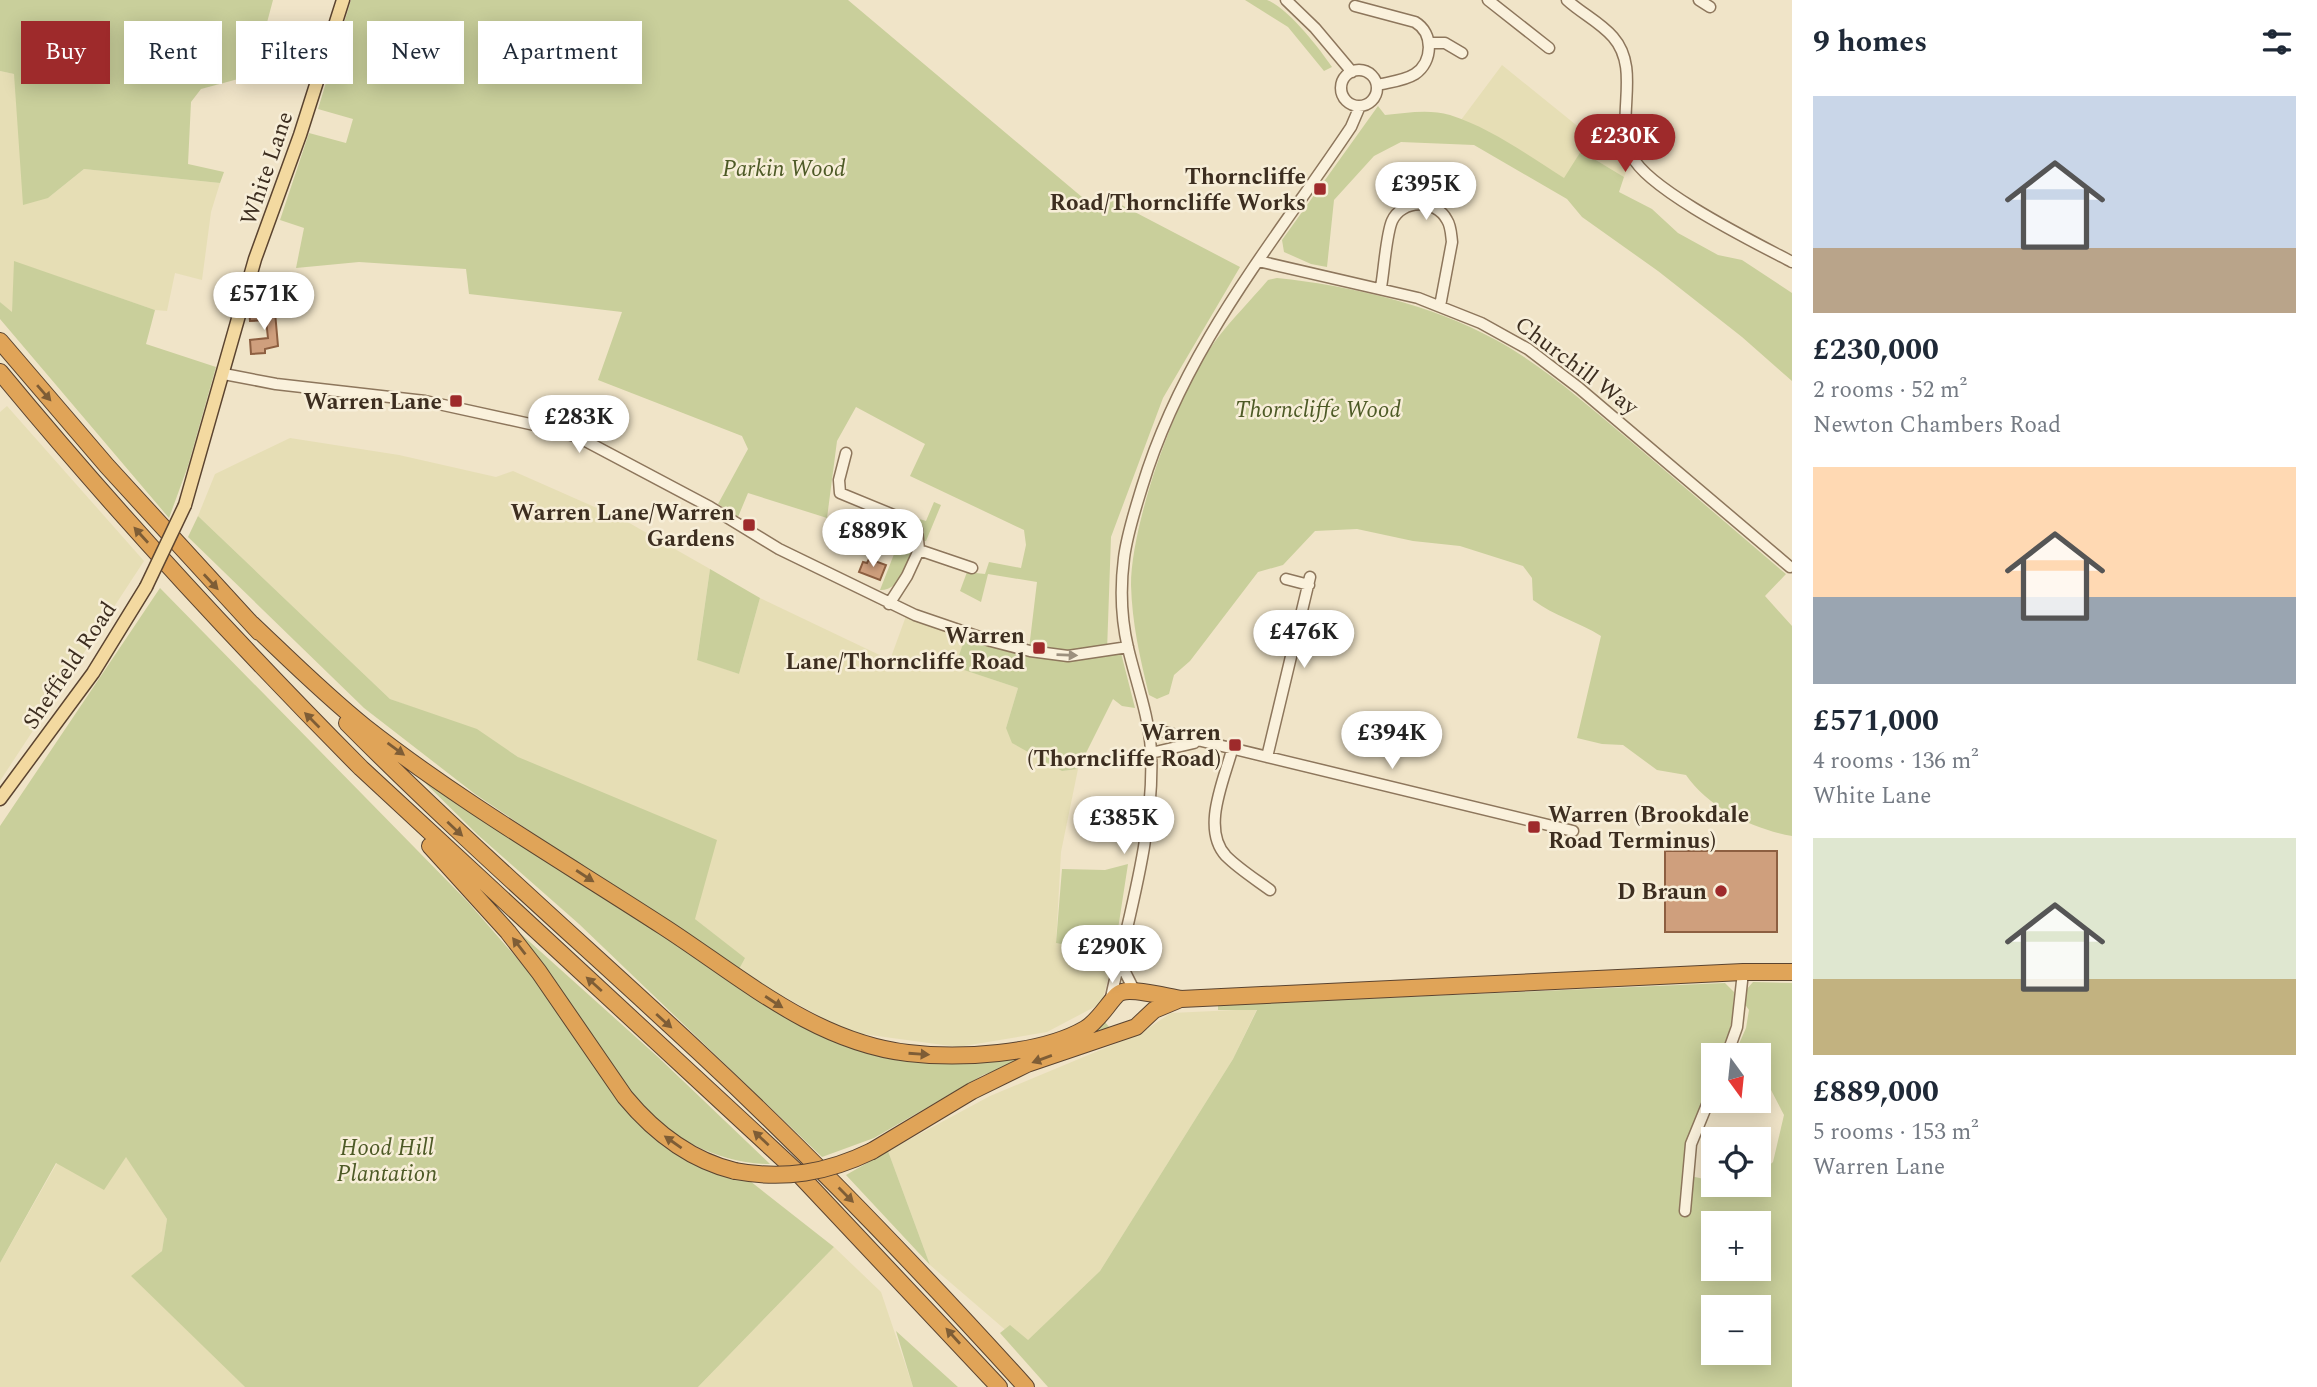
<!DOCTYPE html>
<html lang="en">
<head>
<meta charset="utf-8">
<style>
	:root { --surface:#fff; --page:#f6f6f7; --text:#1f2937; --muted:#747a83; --accent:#9e2a2b }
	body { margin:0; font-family:Spectral,serif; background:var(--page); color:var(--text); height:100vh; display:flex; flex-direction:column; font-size:26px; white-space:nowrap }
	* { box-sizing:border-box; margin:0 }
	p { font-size:23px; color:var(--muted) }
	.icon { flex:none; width:38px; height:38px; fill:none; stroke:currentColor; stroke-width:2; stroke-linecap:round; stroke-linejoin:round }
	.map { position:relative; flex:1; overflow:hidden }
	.side { display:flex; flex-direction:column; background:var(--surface); width:525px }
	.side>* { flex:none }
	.top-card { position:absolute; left:21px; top:21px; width:665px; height:63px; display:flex; gap:14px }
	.needle { width:46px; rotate:165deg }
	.buttons { position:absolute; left:1701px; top:1043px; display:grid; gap:14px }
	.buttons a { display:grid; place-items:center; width:70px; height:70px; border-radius:0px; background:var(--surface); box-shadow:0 4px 18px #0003; font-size:35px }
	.price { position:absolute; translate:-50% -60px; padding:0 16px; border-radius:24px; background:#fff; color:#222; font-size:23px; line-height:46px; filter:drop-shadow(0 2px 4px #0008) }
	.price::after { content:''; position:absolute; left:50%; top:42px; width:21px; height:16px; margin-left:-10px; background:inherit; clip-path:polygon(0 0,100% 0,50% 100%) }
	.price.on { background:var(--accent); color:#fff }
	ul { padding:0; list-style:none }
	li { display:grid; align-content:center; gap:14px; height:371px; padding:0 21px }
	li span { display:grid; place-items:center; height:217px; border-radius:0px; color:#555 }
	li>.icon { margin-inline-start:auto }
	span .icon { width:126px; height:126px; fill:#fffc; stroke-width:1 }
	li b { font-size:30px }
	h2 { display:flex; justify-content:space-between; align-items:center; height:84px; padding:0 21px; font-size:30px }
	.tag { padding:0 24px; border-radius:0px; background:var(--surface); box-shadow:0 4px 18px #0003; font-size:24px; line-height:63px }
	.tag.on { background:var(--accent); color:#fff }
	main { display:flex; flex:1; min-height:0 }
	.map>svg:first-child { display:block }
	.farmland { fill:#e6deb5 }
	.green { fill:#c9cf9b; fill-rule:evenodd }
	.building { fill:#cf9f7d; stroke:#8d5f41; stroke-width:2 }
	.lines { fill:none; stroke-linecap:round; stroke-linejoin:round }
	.minor-casing { stroke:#8d765c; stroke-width:13 }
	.major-casing { stroke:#5b4430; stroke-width:15 }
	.highway-casing { stroke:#5b4430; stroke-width:18 }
	.minor { stroke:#faf1dc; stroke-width:10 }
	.major { stroke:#f3d9a0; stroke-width:12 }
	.highway { stroke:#e0a458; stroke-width:16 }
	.major-bridge-casing { stroke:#5b4430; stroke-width:15; stroke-linecap:butt }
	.highway-bridge-casing { stroke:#5b4430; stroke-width:18; stroke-linecap:butt }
	.major-bridge { stroke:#f3d9a0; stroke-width:12 }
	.highway-bridge { stroke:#e0a458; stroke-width:16 }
	.oneway { fill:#7e5d36 }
	.oneway2 { fill:#9c907e }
	.poi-dot { fill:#9e2a2b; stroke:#f7eed8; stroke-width:2.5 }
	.labels { text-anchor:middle; stroke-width:5; stroke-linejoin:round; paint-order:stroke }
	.street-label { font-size:23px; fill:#3d2e20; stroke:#f7eed8 }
	.park-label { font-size:23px; font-style:italic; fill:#4d5a26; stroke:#f7eed8 }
	.poi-label { font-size:23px; font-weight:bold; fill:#3d2e20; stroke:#f7eed8; text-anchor:end }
</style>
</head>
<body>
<main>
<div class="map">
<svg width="1792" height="1387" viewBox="0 0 1792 1387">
	<rect width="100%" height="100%" fill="#f0e4c8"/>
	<path class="farmland" d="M1502,65L1628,167L1624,177L1581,151L1565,179L1461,120Z
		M0,71L14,74L48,198L84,169L220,183L211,212L202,280L175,273L167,311L155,310L15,262L12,313L0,302Z
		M7,406L144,561L0,781V412Z
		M290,438L399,455L496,477L513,471L624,520L710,569L697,659L739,674L760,598L890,660L906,616L965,638L956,667L1018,688L1006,728L1062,771L1078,769L1061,852L1056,943L1114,955L1102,1003L1047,1032L958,1047L848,1032L738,971L744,958L695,919L518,757L482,733L390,699L198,516L215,474Z
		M1257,1009L1233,1059L1100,1271L1023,1345L930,1265L888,1151L990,1096L1141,1033L1171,1013Z
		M126,1156L167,1219L162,1251L132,1276L245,1387H0V1263L57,1163Z
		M834,1247L881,1292L913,1387H698Z"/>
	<path class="green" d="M0,0H273L253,75L201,89L191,102L188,164L224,172L220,183L84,169L48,198L23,205L14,74L0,71Z
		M351,0H848L1095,208L1108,198L1240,267L1163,398L1111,537L1107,651L1120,649L1135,708L1122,706L1113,699L1078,769L1062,771L1012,743L1006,728L1018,688L955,667L965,638L1028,657L1037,582L988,574L981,602L960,591L967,572L985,574L989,562L1021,568L1026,545L1024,530L910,476L925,444L856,407L837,441L827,518L748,493L738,517L718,504L748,449L742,436L598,380L622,312L469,294L466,269L359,262L296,268L304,228L280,220L309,133L346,143L353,119L318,109Z
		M1245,0C1251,0 1261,0 1267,0C1287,7 1320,49 1332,67L1324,71L1288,27Z
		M1378,106L1385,115C1406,113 1429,109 1450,115C1491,128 1529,156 1564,178L1581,151L1624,177L1619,192L1652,209L1678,233L1718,255L1742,260L1792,293V381L1742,337L1658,271L1582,217L1567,199L1474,145L1401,142L1374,156L1334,200L1327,267L1311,264L1284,252L1282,240Z
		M14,261L155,310L146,344L216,367L188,466L169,518L0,319V302L12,312Z
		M1277,278C1352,286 1430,304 1496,340C1545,367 1586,404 1628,439C1681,484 1733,529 1786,574L1765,596L1792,626V836C1753,829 1709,808 1686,775L1657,770L1623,745L1602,744L1577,738L1601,636C1579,622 1554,616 1533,600L1532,578L1523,566L1460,546L1413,541L1357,529L1315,531L1283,565L1258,572L1190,661L1174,675L1169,694L1157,699L1149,695C1140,658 1132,623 1131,585C1131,522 1178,391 1216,340C1232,319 1251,300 1268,280Z
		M934,502L941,505L926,541H913C911,559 901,591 880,590L905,526L916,518L926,521Z
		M198,516L390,699L477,729L518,757L717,840L695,919L745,958L738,971L475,794L364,708L188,537Z
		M710,569L760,598L739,674L697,660Z
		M160,588L467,901L534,978L623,1103L659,1142L682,1157L750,1181L834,1247L698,1387H245L131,1276L162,1251L167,1219L126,1157L104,1190L56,1163L0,1263V826Z
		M414,772L785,1015L962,1062L1104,1021L1111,1029L983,1075L874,1138L822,1157L579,924L478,835Z
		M1128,864L1114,955L1056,943L1062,869L1105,870Z
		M517,934H521L658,1057L770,1164C718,1164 669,1137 634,1099Z
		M1753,982L1792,983V1387H1048L1000,1333L1010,1325L1028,1340L1100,1271L1233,1059L1257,1010H1218V1005L1725,983L1734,992L1733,1015L1724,1055H1713V1081L1688,1140L1686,1175L1713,1181V1185H1726L1740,1189L1746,1185H1759V1174L1773,1162L1784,1115L1771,1090L1759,1088V1055H1734L1746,1028L1749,1010L1744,1003L1746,990ZM1713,1223H1759V1269H1713ZM1713,1307H1759V1353H1713Z
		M888,1151L930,1265L846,1175Z
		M896,1331L958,1387H913Z"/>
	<path class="building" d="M266,310L267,313L275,312L278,346L265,349V353L251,354L250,340L268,338L266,320L250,321L249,311Z
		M869,559L886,565L880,580L859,572L863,562L867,563Z
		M1665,851H1777V932H1665Z"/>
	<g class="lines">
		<defs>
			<path id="minor" d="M1286,0L1315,28L1352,72
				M1488,0L1549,48
				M1567,0C1581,13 1600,22 1613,37C1642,70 1614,119 1632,156C1648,190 1756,243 1792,262
				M1699,0L1710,7
				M1355,6L1415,22C1434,33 1433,62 1415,74C1404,81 1389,82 1377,85
				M1429,43H1445L1462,53
				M1341 88a18 18 0 1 1 36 0a18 18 0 1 1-36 0Z
				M1258,261L1418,298L1481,323L1528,349L1579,388L1790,567
				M1381,287C1384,271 1386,235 1392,221C1402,199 1436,199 1447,220C1451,226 1451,234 1452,242L1440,306
				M224,374L276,384L425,401L539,426L578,437L710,507L779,549L915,615L991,641L1030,651L1068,656L1128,647
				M846,453L839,480L840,493L908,521L917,529L919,550L907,576L889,604
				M919,550L972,568
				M1286,579L1309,585
				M1148,728L1573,831
				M1232,750C1224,780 1201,829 1226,856C1239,869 1255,879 1270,890
				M1151,753L1194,743
				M1267,757L1310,577
				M1120,962L1135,992
				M1110,1002C1127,922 1155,833 1151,751C1149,716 1136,682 1128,648C1121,618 1120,589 1124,558C1127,534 1135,510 1142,487C1184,348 1272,245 1351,127L1360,106
				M1727,1055L1737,1027L1743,972
				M1685,1211L1691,1144L1713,1090"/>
			<path id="major" d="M185,505L255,259L300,135L343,0
				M0,799L93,673L146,587"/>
			<path id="highway" d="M0,341L107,466L259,632
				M0,372C114,510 235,641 361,768L794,1169L999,1387
				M252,624C289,659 325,695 365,727C459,801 564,862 664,927C741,977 814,1042 908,1053C958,1059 1040,1055 1085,1029C1101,1020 1113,994 1122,992C1133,988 1168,997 1181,999L1743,972H1792
				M347,723C461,838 582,943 700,1053C814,1159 921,1271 1026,1387
				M430,846L508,932L539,972L625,1097C654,1132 690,1160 735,1171
				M872,1151L972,1091L1027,1064L1136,1027L1154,1010L1178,1000"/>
		</defs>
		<use href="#minor" class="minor-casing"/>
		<use href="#major" class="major-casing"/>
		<use href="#highway" class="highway-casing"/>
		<use href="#minor" class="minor"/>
		<use href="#major" class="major"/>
		<use href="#highway" class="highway"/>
		<defs>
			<path id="major-bridge" d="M146,587L185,505"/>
			<path id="highway-bridge" d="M735,1171C784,1180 827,1173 872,1151"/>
		</defs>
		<use href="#major-bridge" class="major-bridge-casing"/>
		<use href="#highway-bridge" class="highway-bridge-casing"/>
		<use href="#major-bridge" class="major-bridge"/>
		<use href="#highway-bridge" class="highway-bridge"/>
	</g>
	<defs><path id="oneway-solid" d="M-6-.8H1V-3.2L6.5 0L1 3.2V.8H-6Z" transform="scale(1.75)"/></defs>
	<g class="oneway">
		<use href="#oneway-solid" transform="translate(44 393) rotate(49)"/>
		<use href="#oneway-solid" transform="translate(141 535) rotate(-132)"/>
		<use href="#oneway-solid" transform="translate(211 582) rotate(47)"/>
		<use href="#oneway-solid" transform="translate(312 720) rotate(-135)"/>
		<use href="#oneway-solid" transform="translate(396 749) rotate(36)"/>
		<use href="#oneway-solid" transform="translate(455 829) rotate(43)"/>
		<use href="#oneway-solid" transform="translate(585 876) rotate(33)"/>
		<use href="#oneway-solid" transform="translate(519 946) rotate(-128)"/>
		<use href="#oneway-solid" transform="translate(594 984) rotate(-138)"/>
		<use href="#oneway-solid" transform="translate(774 1002) rotate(33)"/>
		<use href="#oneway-solid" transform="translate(664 1021) rotate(42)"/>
		<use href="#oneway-solid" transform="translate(919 1054) rotate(4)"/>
		<use href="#oneway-solid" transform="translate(1042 1059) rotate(160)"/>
		<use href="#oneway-solid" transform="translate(761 1138) rotate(-137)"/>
		<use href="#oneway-solid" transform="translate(673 1142) rotate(-145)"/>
		<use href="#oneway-solid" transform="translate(846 1195) rotate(45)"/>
		<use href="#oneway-solid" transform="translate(953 1336) rotate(-132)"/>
	</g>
	<use class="oneway2" href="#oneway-solid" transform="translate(1067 655) rotate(2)"/>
	<g class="poi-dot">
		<rect x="1313" y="182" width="14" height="14" rx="3.5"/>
		<rect x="449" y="394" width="14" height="14" rx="3.5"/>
		<rect x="742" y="518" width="14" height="14" rx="3.5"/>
		<rect x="1032" y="641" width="14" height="14" rx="3.5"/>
		<rect x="1228" y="738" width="14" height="14" rx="3.5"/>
		<rect x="1527" y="820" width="14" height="14" rx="3.5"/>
		<circle cx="1721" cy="891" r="7"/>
	</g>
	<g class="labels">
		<g class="street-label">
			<text transform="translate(266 168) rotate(-71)" y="8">White Lane</text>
			<text transform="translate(1577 365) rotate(37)" y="8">Churchill Way</text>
			<text transform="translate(69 665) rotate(-56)" y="8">Sheffield Road</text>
		</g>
		<g class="park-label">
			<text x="784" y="176">Parkin Wood</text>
			<text x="1318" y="417">Thorncliffe Wood</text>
			<text x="387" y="1155">Hood Hill<tspan x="387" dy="26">Plantation</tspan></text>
		</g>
		<g class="poi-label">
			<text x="1306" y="184">Thorncliffe<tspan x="1306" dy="26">Road/Thorncliffe Works</tspan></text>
			<text x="442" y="409">Warren Lane</text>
			<text x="735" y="520">Warren Lane/Warren<tspan x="735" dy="26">Gardens</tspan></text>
			<text x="1025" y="643">Warren<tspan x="1025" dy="26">Lane/Thorncliffe Road</tspan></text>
			<text x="1221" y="740">Warren<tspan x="1221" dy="26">(Thorncliffe Road)</tspan></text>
			<text x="1548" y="822" text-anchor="start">Warren (Brookdale<tspan x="1548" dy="26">Road Terminus)</tspan></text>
			<text x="1707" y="899">D Braun</text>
		</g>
	</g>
</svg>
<div class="buttons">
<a><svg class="needle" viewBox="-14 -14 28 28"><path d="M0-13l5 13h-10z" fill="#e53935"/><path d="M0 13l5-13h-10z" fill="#747a83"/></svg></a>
<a><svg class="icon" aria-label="locate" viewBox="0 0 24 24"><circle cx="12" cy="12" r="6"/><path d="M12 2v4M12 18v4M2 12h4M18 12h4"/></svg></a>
<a>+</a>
<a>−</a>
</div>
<b class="price on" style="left:1625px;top:174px">£230K</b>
<b class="price" style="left:1426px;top:222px">£395K</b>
<b class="price" style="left:264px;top:332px">£571K</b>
<b class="price" style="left:579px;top:455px">£283K</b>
<b class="price" style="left:873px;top:569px">£889K</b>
<b class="price" style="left:1304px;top:670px">£476K</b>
<b class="price" style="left:1392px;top:771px">£394K</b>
<b class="price" style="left:1124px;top:856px">£385K</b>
<b class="price" style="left:1112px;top:985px">£290K</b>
<div class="top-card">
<a class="tag on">Buy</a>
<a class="tag">Rent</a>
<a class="tag">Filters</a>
<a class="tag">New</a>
<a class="tag">Apartment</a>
</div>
</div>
<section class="side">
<h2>9 homes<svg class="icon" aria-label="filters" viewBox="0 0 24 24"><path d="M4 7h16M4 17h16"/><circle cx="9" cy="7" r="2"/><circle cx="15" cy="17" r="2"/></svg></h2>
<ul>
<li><span style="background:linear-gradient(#c9d6e8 70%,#b9a48a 0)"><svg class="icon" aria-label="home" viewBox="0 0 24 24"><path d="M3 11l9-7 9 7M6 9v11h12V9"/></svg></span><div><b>£230,000</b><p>2 rooms · 52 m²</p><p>Newton Chambers Road</p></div></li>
<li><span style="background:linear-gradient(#ffd9b3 60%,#9aa5b1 0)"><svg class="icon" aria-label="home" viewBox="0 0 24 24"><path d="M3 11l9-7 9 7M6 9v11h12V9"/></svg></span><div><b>£571,000</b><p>4 rooms · 136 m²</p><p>White Lane</p></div></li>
<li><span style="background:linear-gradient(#dfe7d0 65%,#c2b280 0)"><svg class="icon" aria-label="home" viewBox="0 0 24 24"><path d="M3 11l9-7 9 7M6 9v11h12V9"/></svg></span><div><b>£889,000</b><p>5 rooms · 153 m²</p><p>Warren Lane</p></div></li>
</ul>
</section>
</main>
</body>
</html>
